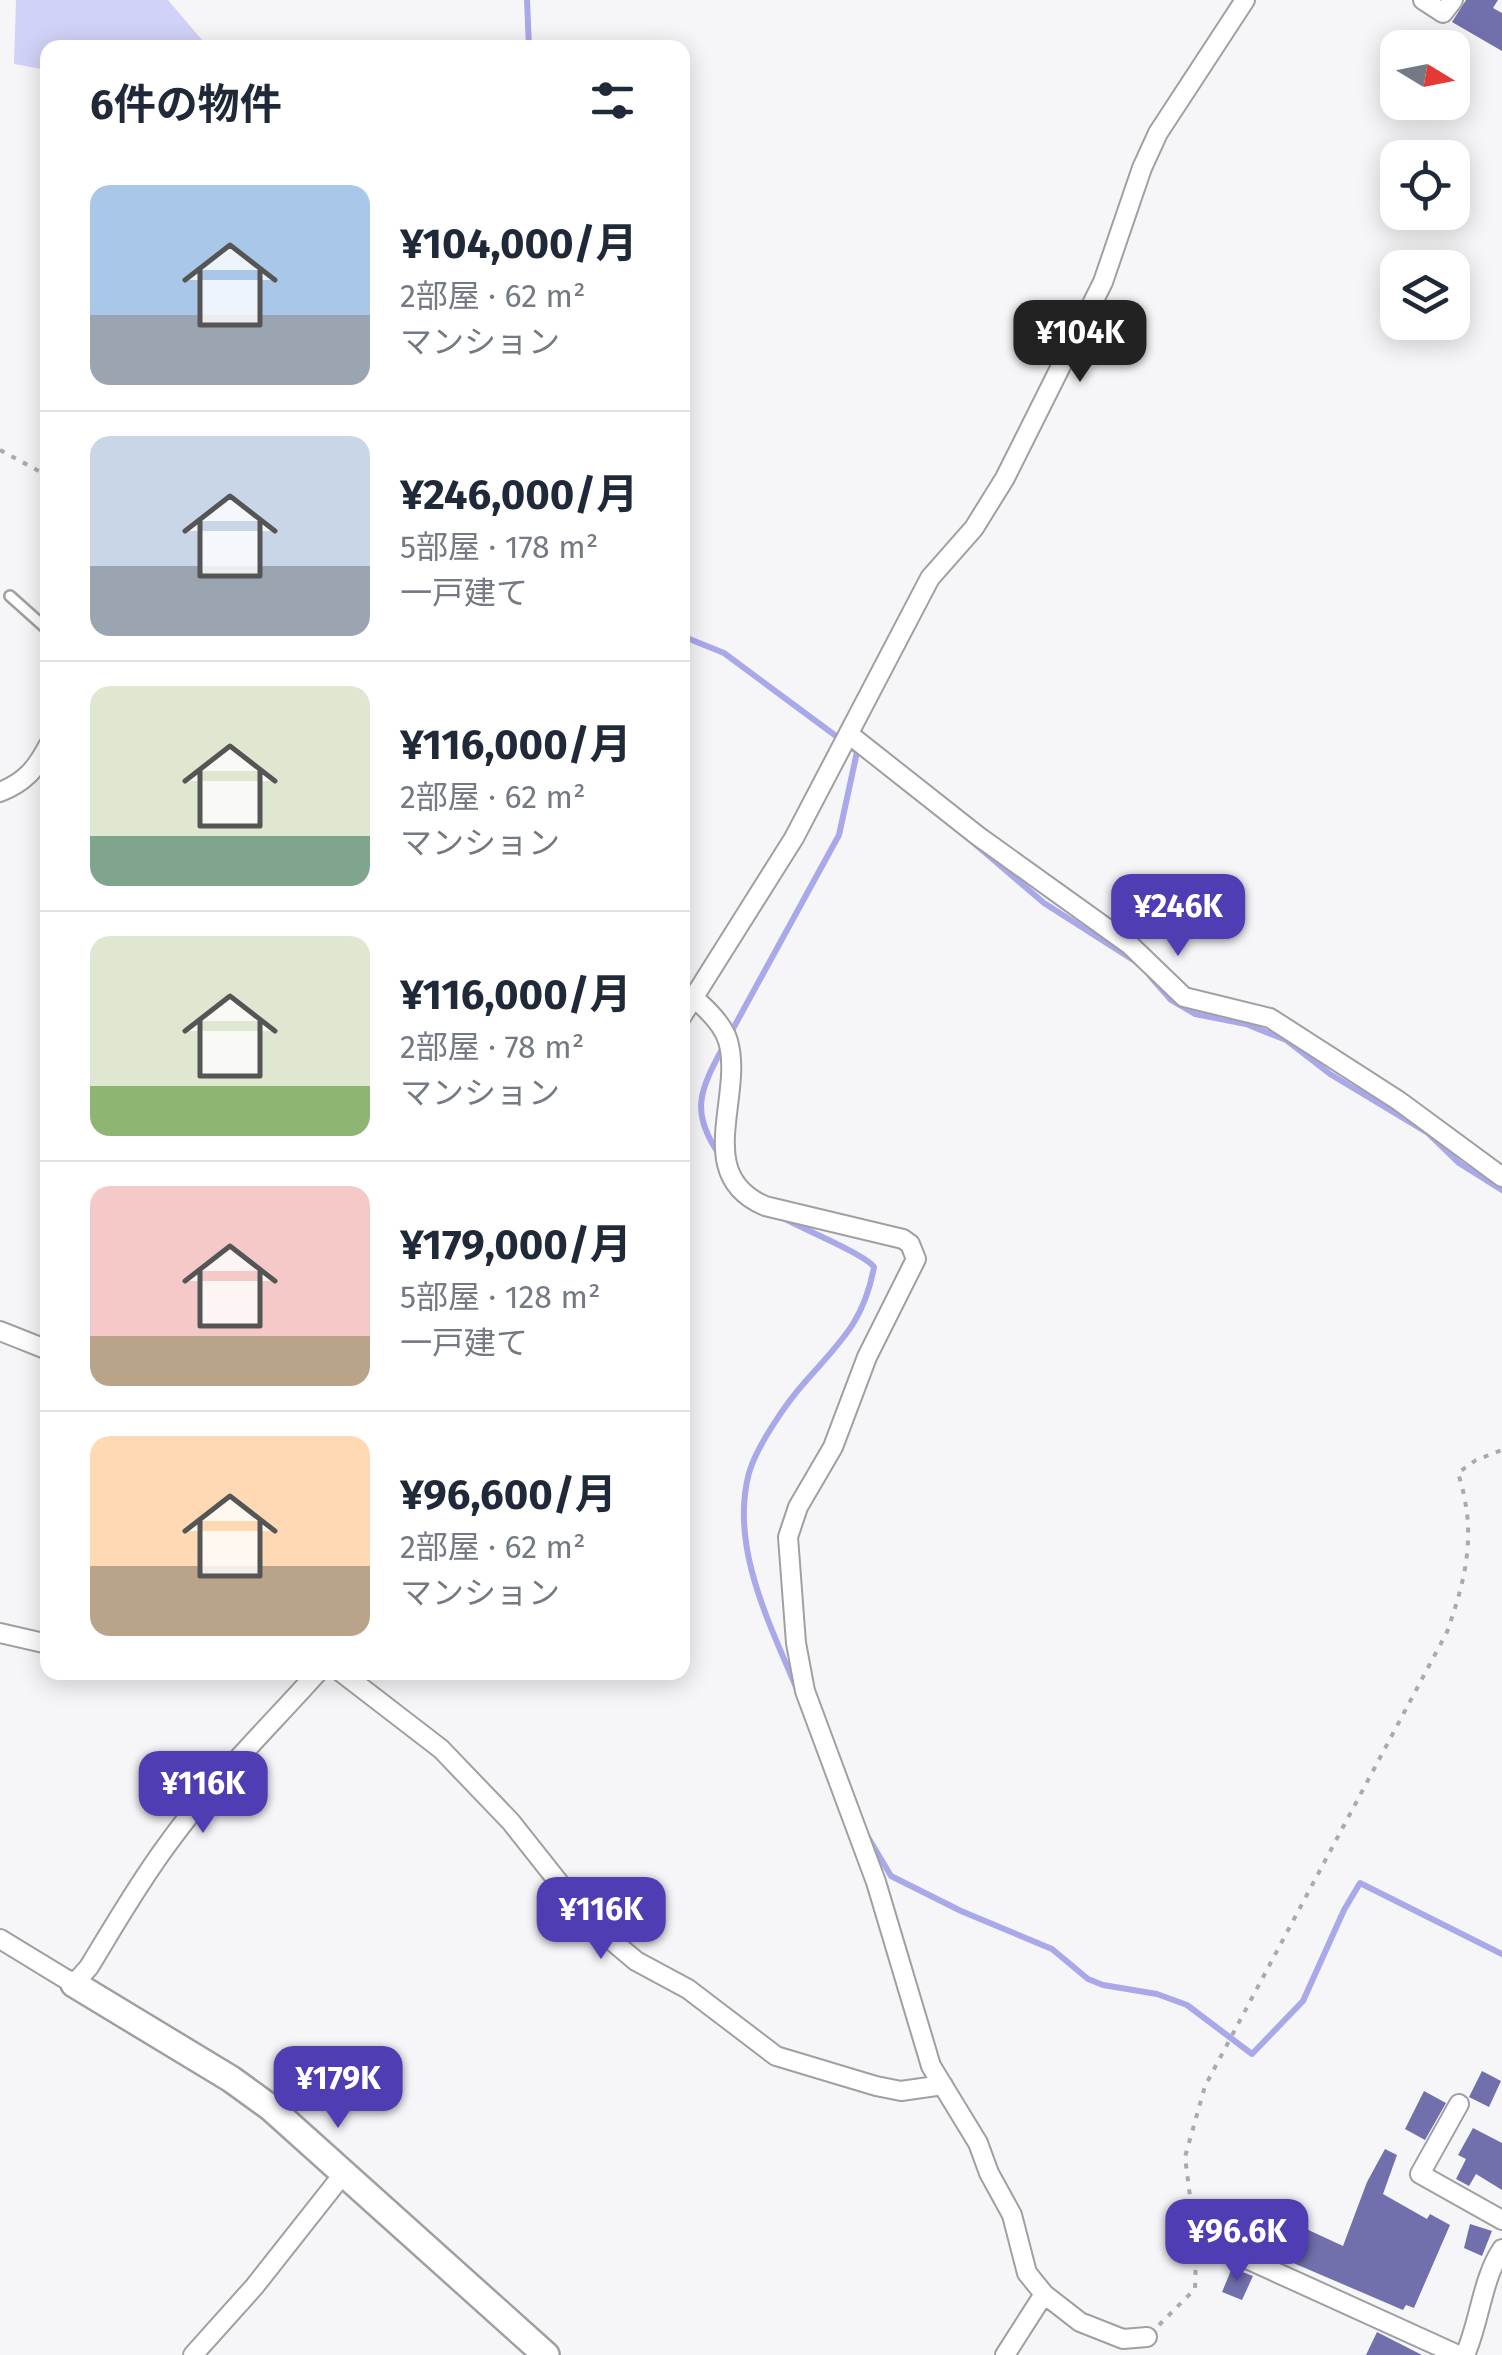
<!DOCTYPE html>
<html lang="ja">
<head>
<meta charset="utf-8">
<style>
	:root { --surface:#fff; --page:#f2f2f3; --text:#1f2937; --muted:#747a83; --line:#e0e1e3; --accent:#4f3db4 }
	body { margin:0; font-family:"Fira Sans","Noto Sans JP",sans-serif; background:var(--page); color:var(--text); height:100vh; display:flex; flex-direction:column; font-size:38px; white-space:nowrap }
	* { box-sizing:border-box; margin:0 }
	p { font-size:32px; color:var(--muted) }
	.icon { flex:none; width:55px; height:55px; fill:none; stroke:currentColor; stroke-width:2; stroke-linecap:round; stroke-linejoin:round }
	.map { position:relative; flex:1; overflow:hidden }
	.drawer { position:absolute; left:40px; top:40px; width:650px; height:1640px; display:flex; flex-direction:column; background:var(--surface); border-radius:20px; box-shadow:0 5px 25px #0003 }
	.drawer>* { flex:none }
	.needle { width:65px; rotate:100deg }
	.tools { position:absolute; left:1380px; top:30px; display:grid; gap:20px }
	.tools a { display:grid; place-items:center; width:90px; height:90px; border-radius:20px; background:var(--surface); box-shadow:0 5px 25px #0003; font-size:50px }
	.price { position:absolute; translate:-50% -85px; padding:0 22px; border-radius:20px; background:var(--accent); color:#fff; font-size:32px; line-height:65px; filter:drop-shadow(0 2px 5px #0008) }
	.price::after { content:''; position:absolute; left:50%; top:60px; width:30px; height:22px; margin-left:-15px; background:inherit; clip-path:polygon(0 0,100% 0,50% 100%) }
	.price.active { background:#222; color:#fff }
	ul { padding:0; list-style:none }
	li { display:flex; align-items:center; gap:30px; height:250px; padding:0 50px }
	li+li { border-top:2px solid var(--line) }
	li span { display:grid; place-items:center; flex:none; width:280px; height:200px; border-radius:20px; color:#555 }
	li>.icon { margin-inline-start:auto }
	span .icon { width:120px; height:120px; fill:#fffc; stroke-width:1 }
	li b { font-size:42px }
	h2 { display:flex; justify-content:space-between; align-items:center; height:120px; padding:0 50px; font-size:42px }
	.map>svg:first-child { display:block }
	.green { fill:#d1d2f7 }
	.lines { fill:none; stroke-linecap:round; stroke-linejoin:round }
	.stream { stroke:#a9a9ea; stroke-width:6 }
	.building { fill:#7170ad }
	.lane-casing { stroke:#a0a0a3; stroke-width:14 }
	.street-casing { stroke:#a0a0a3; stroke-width:22 }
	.secondary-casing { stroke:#a0a0a3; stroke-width:30 }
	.path { stroke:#aaaaac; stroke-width:4; stroke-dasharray:5 8; stroke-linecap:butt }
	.lane { stroke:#fff; stroke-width:9 }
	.street { stroke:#fff; stroke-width:18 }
	.secondary { stroke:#fff; stroke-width:25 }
</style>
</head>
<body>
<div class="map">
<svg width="1502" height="2355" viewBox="0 0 1502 2355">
	<rect width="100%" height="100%" fill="#f6f6f9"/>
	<path class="green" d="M16,0H168L208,47L48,48L47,70L14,64Z"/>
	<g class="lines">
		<path class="stream" d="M527,0L529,48
			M682,636L724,653L859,753
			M975,844L1044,903L1138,963
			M1150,976L1171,1000L1195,1014L1246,1024L1286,1040L1330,1074L1428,1133L1459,1163L1502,1190
			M729,1036L839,835L857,752
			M719,1154C689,1111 701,1089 723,1047
			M779,1216C798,1227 865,1254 874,1267C864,1322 840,1342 805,1382C787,1402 756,1447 749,1473C729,1547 771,1626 798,1692
			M866,1834L891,1876L961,1911L1052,1949L1088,1979L1103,1985L1157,1994L1187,2005L1252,2054L1303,2001L1344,1910L1360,1883L1502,1954"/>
	</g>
	<path class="building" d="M1466,0H1498L1493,8L1502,13V51L1452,22Z
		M1482,2071L1501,2081L1489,2107L1469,2097Z
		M1424,2091L1446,2103L1425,2140L1405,2129Z
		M1473,2128L1502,2143V2190L1476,2174L1469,2186L1456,2179L1466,2159L1458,2155Z
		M1385,2149L1397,2155L1383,2194L1427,2219L1430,2214L1450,2225L1414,2308L1406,2305L1403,2310L1263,2250L1276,2215L1343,2246L1367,2182Z
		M1470,2224L1492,2231L1482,2256L1464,2248Z
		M1232,2268L1253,2276L1242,2300L1222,2292Z
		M1377,2332L1422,2355H1366Z"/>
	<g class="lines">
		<defs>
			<path id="lane" d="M10,596L48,630"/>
			<path id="street" d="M1423,0L1443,13L1453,0
				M850,735L978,836L1130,945L1184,997L1270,1018L1399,1101L1502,1177
				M0,792C25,782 36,769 48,746
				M694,998C707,1009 723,1024 728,1041C744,1097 692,1175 765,1206L903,1239L910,1244L916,1259L867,1357L833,1447L798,1507L788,1537L796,1643L805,1691L876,1882L931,2066L978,2143L989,2173L1012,2215L1027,2273L1044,2294L1080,2322L1123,2339L1147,2337
				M682,1016L794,838L930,578L974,528L1005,478L1103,282L1142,168L1158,133L1245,0
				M0,1331L48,1350
				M0,1633L48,1644
				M341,1672L441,1749L511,1822L591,1923L636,1961L688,1989L776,2056L876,2086L901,2091L943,2085
				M0,1939L74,1984L89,1967C114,1926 138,1884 167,1845C212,1782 267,1729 318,1672
				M1459,2104L1420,2174L1502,2220
				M1194,2235L1458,2355
				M193,2355L254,2287L344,2173
				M1005,2355L1044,2294
				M1465,2355C1480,2321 1482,2279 1502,2249"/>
			<path id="secondary" d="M74,1984L231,2079L271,2108L546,2355"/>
		</defs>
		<use href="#lane" class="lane-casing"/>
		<use href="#street" class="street-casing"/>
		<use href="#secondary" class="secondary-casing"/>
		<path class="path" d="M0,450L48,476
			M1193,2220L1185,2157L1205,2086L1447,1632C1467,1575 1477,1532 1458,1473L1476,1460L1502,1450
			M1159,2325L1195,2289L1196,2254"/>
		<use href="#lane" class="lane"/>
		<use href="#street" class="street"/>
		<use href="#secondary" class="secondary"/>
	</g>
</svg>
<div class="tools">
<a><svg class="needle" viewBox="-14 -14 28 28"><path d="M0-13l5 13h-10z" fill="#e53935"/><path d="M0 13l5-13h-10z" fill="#747a83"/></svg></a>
<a><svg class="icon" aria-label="locate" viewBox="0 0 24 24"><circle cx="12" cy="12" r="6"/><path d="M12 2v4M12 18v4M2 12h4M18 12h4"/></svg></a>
<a><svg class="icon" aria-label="layers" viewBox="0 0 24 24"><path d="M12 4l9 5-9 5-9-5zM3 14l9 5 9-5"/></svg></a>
</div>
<b class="price active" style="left:1080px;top:385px">¥104K</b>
<b class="price" style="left:1178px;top:959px">¥246K</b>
<b class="price" style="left:203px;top:1836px">¥116K</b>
<b class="price" style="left:601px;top:1962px">¥116K</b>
<b class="price" style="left:338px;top:2131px">¥179K</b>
<b class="price" style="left:1237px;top:2284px">¥96.6K</b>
<section class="drawer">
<h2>6件の物件<svg class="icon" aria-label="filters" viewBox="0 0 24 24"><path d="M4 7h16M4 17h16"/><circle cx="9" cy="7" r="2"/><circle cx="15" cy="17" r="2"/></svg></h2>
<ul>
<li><span style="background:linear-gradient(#a9c7e8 65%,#9aa5b1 0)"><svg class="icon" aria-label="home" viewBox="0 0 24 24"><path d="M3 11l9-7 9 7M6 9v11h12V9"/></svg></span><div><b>¥104,000/月</b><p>2部屋 · 62 m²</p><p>マンション</p></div></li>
<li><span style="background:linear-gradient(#c9d6e8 65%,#9aa5b1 0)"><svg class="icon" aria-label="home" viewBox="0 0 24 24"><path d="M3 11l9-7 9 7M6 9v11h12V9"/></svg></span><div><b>¥246,000/月</b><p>5部屋 · 178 m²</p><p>一戸建て</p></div></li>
<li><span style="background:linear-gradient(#dfe7d0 75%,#7fa58c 0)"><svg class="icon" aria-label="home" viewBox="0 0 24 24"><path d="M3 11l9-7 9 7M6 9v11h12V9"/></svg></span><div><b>¥116,000/月</b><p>2部屋 · 62 m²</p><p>マンション</p></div></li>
<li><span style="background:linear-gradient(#dfe7d0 75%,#8fb573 0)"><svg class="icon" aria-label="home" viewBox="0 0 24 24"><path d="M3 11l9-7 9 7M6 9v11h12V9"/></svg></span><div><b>¥116,000/月</b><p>2部屋 · 78 m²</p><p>マンション</p></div></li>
<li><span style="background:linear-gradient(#f6c9c9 75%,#b9a48a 0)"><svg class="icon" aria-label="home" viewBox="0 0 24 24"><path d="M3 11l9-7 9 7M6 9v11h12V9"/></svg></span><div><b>¥179,000/月</b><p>5部屋 · 128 m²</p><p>一戸建て</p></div></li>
<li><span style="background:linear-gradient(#ffd9b3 65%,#b9a48a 0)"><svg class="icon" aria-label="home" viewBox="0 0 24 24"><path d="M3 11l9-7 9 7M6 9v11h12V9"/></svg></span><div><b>¥96,600/月</b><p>2部屋 · 62 m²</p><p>マンション</p></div></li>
</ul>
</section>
</div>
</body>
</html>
